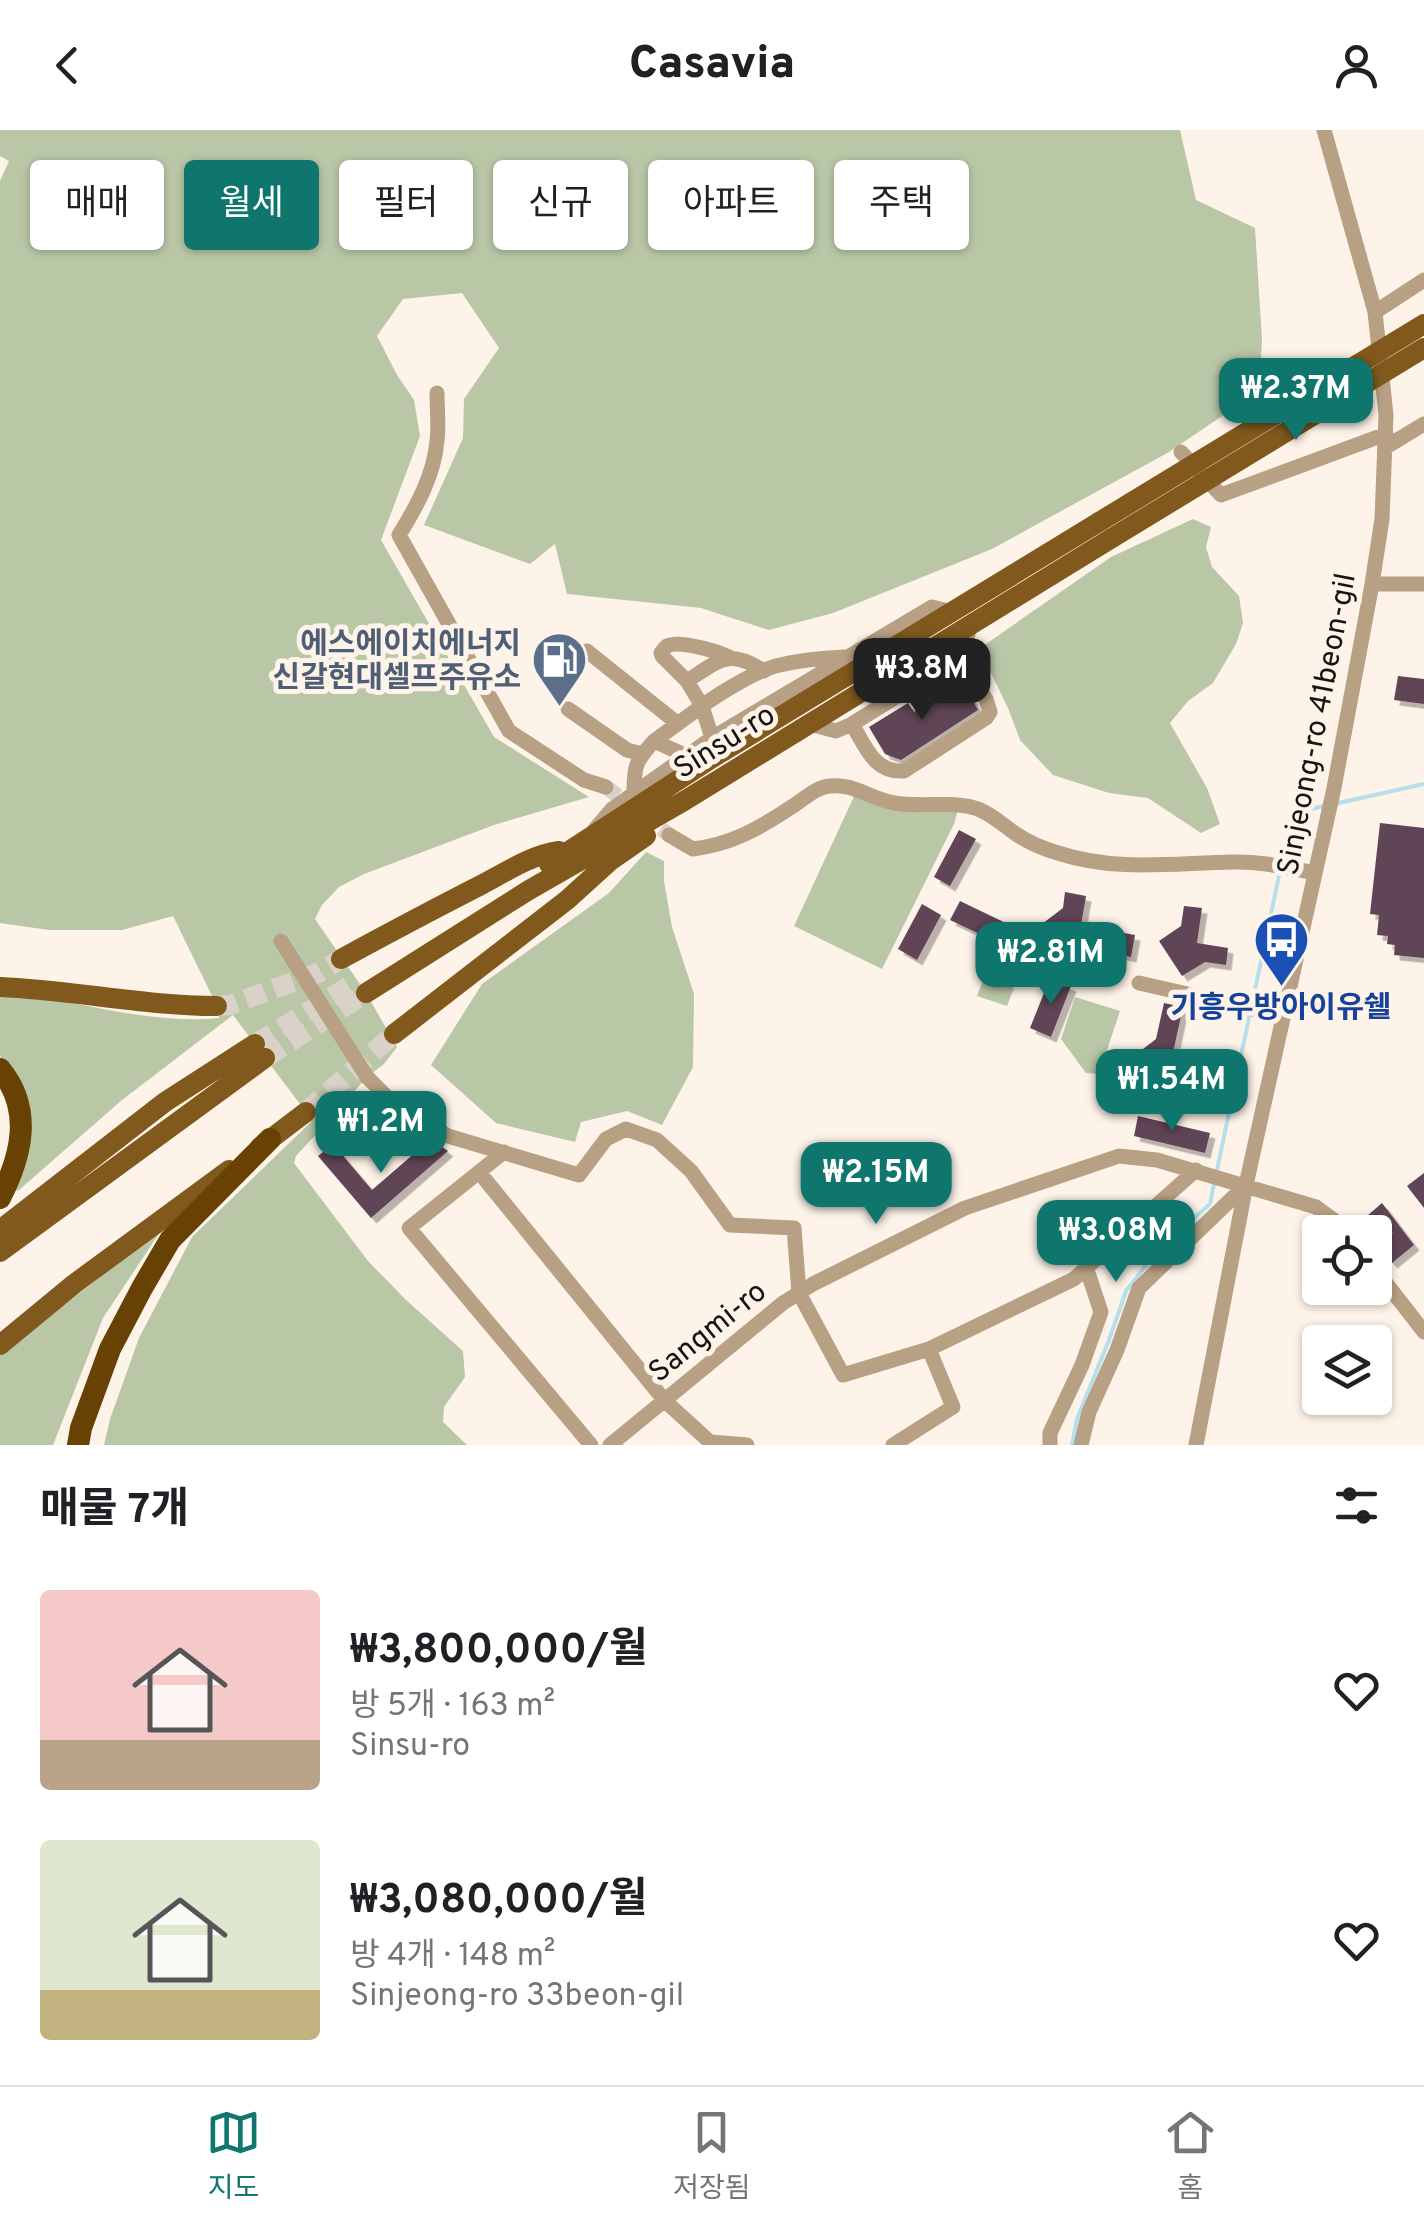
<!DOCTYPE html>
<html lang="ko">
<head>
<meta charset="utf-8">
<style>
	:root { --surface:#fff; --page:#f6f6f6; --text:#202124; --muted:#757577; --line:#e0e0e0; --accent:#0f766e }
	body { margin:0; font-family:Overpass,"Noto Sans KR",sans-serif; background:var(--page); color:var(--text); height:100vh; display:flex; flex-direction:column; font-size:38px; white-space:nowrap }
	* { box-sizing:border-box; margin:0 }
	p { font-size:32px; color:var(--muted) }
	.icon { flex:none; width:55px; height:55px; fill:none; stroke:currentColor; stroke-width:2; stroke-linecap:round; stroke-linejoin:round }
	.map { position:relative; height:1315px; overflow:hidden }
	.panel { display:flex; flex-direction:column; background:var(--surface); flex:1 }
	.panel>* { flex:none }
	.banner { position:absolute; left:30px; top:30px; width:1365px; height:90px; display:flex; gap:20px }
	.fabs { position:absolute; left:1302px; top:1085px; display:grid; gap:20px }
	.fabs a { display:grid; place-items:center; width:90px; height:90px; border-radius:10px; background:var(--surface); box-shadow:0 2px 8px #0004; font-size:50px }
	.price { position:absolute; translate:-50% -85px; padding:0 22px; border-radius:20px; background:var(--accent); color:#fff; font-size:32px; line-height:65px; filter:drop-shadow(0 2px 5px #0008) }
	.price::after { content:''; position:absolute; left:50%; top:60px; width:30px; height:22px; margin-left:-15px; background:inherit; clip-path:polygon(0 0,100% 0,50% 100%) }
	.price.selected { background:#222; color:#fff }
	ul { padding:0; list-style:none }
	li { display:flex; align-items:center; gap:30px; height:250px; padding:0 40px }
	li span { display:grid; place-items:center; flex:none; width:280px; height:200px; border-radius:10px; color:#555 }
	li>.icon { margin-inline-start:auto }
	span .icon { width:120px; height:120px; fill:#fffc; stroke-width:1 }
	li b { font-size:42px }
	h2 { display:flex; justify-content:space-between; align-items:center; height:120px; padding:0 40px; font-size:42px }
	.tag { padding:0 35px; border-radius:10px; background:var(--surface); box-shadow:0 2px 8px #0004; font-size:35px; line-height:90px }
	.tag.selected { background:var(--accent); color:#fff }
	header { display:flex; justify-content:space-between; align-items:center; height:130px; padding:0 40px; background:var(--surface); font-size:45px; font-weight:800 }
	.menu { display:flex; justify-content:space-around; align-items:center; height:140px; border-top:2px solid var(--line); background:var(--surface); font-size:28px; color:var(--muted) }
	.menu a { display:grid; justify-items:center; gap:5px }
	.menu .selected { color:var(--accent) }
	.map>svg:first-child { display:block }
	.green { fill:#b9c7a7 }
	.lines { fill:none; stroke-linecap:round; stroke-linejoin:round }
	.stream { stroke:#b6dfed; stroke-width:4 }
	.building { fill:#604456; filter:url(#shadow) }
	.minor-tunnel { stroke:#dad1c8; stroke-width:15; stroke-dasharray:15 8; stroke-linecap:butt }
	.major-tunnel { stroke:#dad1c8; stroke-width:20; stroke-dasharray:20 10; stroke-linecap:butt }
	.minor { stroke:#b7a083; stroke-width:15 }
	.major { stroke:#81591d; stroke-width:20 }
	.highway { stroke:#674204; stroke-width:22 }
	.minor-bridge { stroke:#b7a083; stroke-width:15 }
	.major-bridge { stroke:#81591d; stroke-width:20 }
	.labels { text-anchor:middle; stroke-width:10; stroke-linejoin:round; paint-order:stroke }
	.service-label { font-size:30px; font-weight:bold; fill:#4e5e75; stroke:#fdf3e8; text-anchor:end }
	.street-label { font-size:30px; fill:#171310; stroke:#fdf3e8 }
	.transit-label { font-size:30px; font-weight:bold; fill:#164399; stroke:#fdf3e8 }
</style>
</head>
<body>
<header><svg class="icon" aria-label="back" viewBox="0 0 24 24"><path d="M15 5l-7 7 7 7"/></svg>Casavia<svg class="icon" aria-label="person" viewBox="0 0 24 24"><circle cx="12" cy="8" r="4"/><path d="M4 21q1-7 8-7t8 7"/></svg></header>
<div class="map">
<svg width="1424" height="1315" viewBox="0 0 1424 1315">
	<defs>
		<filter id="shadow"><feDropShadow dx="5.5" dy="5.5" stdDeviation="0" flood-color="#0004"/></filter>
	</defs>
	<rect width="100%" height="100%" fill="#fdf3e8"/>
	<path class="green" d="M0,0H1180L1196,70L1255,98L1262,210L1259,261L1169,322L992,419L833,483L769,500L701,478L567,464L555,414L530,434L424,395L463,308L464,269L499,218L462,163L403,169L377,206L397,245L414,270L420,306L381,410L494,607L589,667L494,695L364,744L339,757L322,775L315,789L366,863L397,917L384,934L367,947L319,1001L296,1026L294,1033L368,1131L406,1170L463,1221L465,1247L444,1277L443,1292L467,1315H104L110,1289L139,1208L192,1107L311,992L306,982L233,885L122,970L19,1060L9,1063L18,954L0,926V861C73,869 145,895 219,888L217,876L173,786L122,800H49L0,793V51L9,31L0,26Z
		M1193,389L1211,397L1206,417L1212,437L1239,466L1243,493L1236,514L1213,553L1188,571L1170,593L1207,658L1220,694L1201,703L1148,668L1109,663L1053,645L1020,610L1008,578L991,543L983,516L1111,427Z
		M857,660L959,676L954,694L882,839L794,796Z
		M646,722L664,731V751L672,797L694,864L693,937L662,995L627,981L581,992L575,1012L496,993L431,935L482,854L609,763Z
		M984,847L1014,858L1007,876L977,866Z
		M1075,867L1120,881L1099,944L1086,943L1061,909Z
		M160,1102L103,1188L53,1315H0V1223Z"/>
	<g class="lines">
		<path class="stream" d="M1334,674L1424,654
			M1282,732L1291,689L1304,681L1324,676
			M1252,874L1280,741
			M1217,1040L1250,883
			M1072,1315L1077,1289L1109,1210L1126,1161L1158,1120L1210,1074L1214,1054"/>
	</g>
	<path class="building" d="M1398,546L1424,549V574L1394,570Z
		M962,552L978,580L901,630L885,624L869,597L908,573L914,582Z
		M1380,693L1424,698V828L1394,825L1395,815L1387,814L1388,806L1377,805L1379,785L1370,784Z
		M959,700L976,709L950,756L934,747Z
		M1065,762L1086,766L1081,795L1135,805L1131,827L1087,818L1067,834L1038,797L1063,778Z
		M960,771L1014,797L1005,816L950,790Z
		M922,774L941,785L917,830L898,819Z
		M1184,776L1202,778L1197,813L1228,818L1226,835L1205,832L1182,846L1159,811L1181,796Z
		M1050,848L1071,856L1051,907L1030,898Z
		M1164,873L1183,877L1172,927L1199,933L1194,953L1176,949L1157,964L1130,929L1156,909Z
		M337,977L394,996L389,1013L356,1002Z
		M1138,986L1210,1003L1205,1023L1134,1006Z
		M431,1009L448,1021L371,1088L318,1026L333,1014L372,1060Z
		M1424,1043V1078L1407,1056Z
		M1382,1073L1414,1115L1392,1133L1377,1116L1393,1102H1368L1360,1092Z"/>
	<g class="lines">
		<path class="minor-tunnel" d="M606,657L669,705"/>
		<path class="major-tunnel" d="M217,876L230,875L320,842L341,829
			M255,914L358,851
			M265,928L366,863
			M306,982L394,904"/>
		<path class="minor" d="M1375,182L1424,150
			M437,263C437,279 439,295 437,311C434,345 417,376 399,405L509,601L584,650L606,657
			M1386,317L1424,294
			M1181,322L1221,365L1386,304
			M1372,454H1424
			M587,521L677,593
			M687,551L662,526L661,523C663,521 664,518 667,516C679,510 717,521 729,527
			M568,579L627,620L642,624
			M810,594L836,601L852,594L959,528L965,517L970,495
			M852,594C866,617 874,643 904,641L986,588L990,582L986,569L959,528
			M712,608L702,576C720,563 759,539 780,535C801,530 823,528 844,527
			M654,611L702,576L687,551C720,530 728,518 764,541
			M634,663C634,636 635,632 654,611L687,626
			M595,699L612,679L712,608L932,477L952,482
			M669,705L693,719C732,714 758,699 790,678C802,671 815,657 830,656C853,653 871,669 894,673C921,678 952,670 978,679C993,685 1003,695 1016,704C1028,712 1044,719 1058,723C1116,742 1173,733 1232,732C1261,731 1288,738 1315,743
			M1139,853L1284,886
			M367,947L389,969L448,1006L579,1045L606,1009L626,999L657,1010L691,1041L730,1095L794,1098L799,1163L843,1245L929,1219L1074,1149L1196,1040
			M504,1022L409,1098L591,1315
			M479,1042L665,1271L710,1312L747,1315
			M1375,1139L1424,1202
			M610,1315L783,1173L813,1154L965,1078L1119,1026L1157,1030L1316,1077L1339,1094L1346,1102
			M893,1315L953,1277L929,1219
			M1050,1315V1303L1082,1235L1101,1182L1087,1140
			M1081,1315L1089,1282L1117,1220L1139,1158L1246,1055
			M1196,1315L1246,1055L1334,658L1372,454L1382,389L1386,285L1375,182L1324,0"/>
		<path class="major" d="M549,734L709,630L1099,392
			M341,829C387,804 434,779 481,755C506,742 531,725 559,721
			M0,857C73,860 144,876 217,876
			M366,863L529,760L684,671L1112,408
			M394,904L567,770L610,731L646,706
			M260,1017L306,982
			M0,1100L165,972L255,914
			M0,1122L265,928
			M0,1215L74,1154L229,1040"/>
		<path class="highway" d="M0,939C33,979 22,1025 0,1068
			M78,1315L81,1298L110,1219L142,1158L170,1110L270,1009"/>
		<path class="minor-bridge" d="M281,811L367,947"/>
		<path class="major-bridge" d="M1099,392L1424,194
			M1112,408L1424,218"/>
	</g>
	<defs>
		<symbol id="fuel-pin" viewBox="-11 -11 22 30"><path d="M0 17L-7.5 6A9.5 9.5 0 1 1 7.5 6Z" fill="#5c6f8a" stroke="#fdf3e8"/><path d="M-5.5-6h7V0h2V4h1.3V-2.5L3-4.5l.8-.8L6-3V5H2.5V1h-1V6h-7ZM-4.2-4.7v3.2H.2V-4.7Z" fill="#fff"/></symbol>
		<symbol id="bus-pin" viewBox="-11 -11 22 30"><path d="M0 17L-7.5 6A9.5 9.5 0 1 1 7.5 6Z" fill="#1a4fb4" stroke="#fdf3e8"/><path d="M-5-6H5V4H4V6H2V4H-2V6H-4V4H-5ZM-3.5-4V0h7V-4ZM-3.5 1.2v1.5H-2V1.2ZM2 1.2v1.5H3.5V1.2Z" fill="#fff"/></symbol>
	</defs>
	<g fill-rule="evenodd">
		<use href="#fuel-pin" x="528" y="498" width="63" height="86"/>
		<use href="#bus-pin" x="1250" y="778" width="63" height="86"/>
	</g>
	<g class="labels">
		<g class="service-label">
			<text x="521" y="523">에스에이치에너지<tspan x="521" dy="34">신갈현대셀프주유소</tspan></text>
		</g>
		<g class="street-label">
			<text transform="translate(1316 594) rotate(-79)" y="10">Sinjeong-ro 41beon-gil</text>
			<text transform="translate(724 611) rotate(-32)" y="10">Sinsu-ro</text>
			<text transform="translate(707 1201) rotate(-39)" y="10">Sangmi-ro</text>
		</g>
		<g class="transit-label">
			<text x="1281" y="887">기흥우방아이유쉘</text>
		</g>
	</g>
</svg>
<div class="fabs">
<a><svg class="icon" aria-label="locate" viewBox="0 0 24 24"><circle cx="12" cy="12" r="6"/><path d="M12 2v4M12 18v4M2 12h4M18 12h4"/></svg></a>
<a><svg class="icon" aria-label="layers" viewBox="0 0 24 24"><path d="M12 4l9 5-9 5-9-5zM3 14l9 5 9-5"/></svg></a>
</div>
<b class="price" style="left:1296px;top:313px">₩2.37M</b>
<b class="price selected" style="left:922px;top:593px">₩3.8M</b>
<b class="price" style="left:1051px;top:877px">₩2.81M</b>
<b class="price" style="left:1172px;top:1004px">₩1.54M</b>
<b class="price" style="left:381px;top:1046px">₩1.2M</b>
<b class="price" style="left:876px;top:1097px">₩2.15M</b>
<b class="price" style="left:1116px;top:1155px">₩3.08M</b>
<div class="banner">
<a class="tag">매매</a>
<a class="tag selected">월세</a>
<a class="tag">필터</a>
<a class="tag">신규</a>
<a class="tag">아파트</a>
<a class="tag">주택</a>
</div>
</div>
<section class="panel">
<h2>매물 7개<svg class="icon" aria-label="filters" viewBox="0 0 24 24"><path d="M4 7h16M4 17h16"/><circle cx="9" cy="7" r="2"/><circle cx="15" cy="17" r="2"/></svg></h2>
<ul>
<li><span style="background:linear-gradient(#f6c9c9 75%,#b9a48a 0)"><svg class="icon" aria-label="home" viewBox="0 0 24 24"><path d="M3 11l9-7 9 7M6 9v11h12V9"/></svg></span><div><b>₩3,800,000/월</b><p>방 5개 · 163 m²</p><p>Sinsu-ro</p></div><svg class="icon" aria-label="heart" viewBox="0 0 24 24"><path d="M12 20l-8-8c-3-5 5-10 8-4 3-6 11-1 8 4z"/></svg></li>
<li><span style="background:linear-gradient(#dfe7d0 75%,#c2b280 0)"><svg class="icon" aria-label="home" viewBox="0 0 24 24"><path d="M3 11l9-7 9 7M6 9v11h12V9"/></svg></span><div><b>₩3,080,000/월</b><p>방 4개 · 148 m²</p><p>Sinjeong-ro 33beon-gil</p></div><svg class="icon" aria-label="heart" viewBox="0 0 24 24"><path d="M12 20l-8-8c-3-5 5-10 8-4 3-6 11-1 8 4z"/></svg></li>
</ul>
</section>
<nav class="menu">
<a class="selected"><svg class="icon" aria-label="map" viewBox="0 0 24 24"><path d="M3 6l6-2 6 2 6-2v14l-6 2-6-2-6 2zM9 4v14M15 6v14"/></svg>지도</a>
<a><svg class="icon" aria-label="saved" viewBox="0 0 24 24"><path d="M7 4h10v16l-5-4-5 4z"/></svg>저장됨</a>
<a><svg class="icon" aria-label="home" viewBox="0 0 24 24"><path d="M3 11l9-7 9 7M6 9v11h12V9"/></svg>홈</a>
</nav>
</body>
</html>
